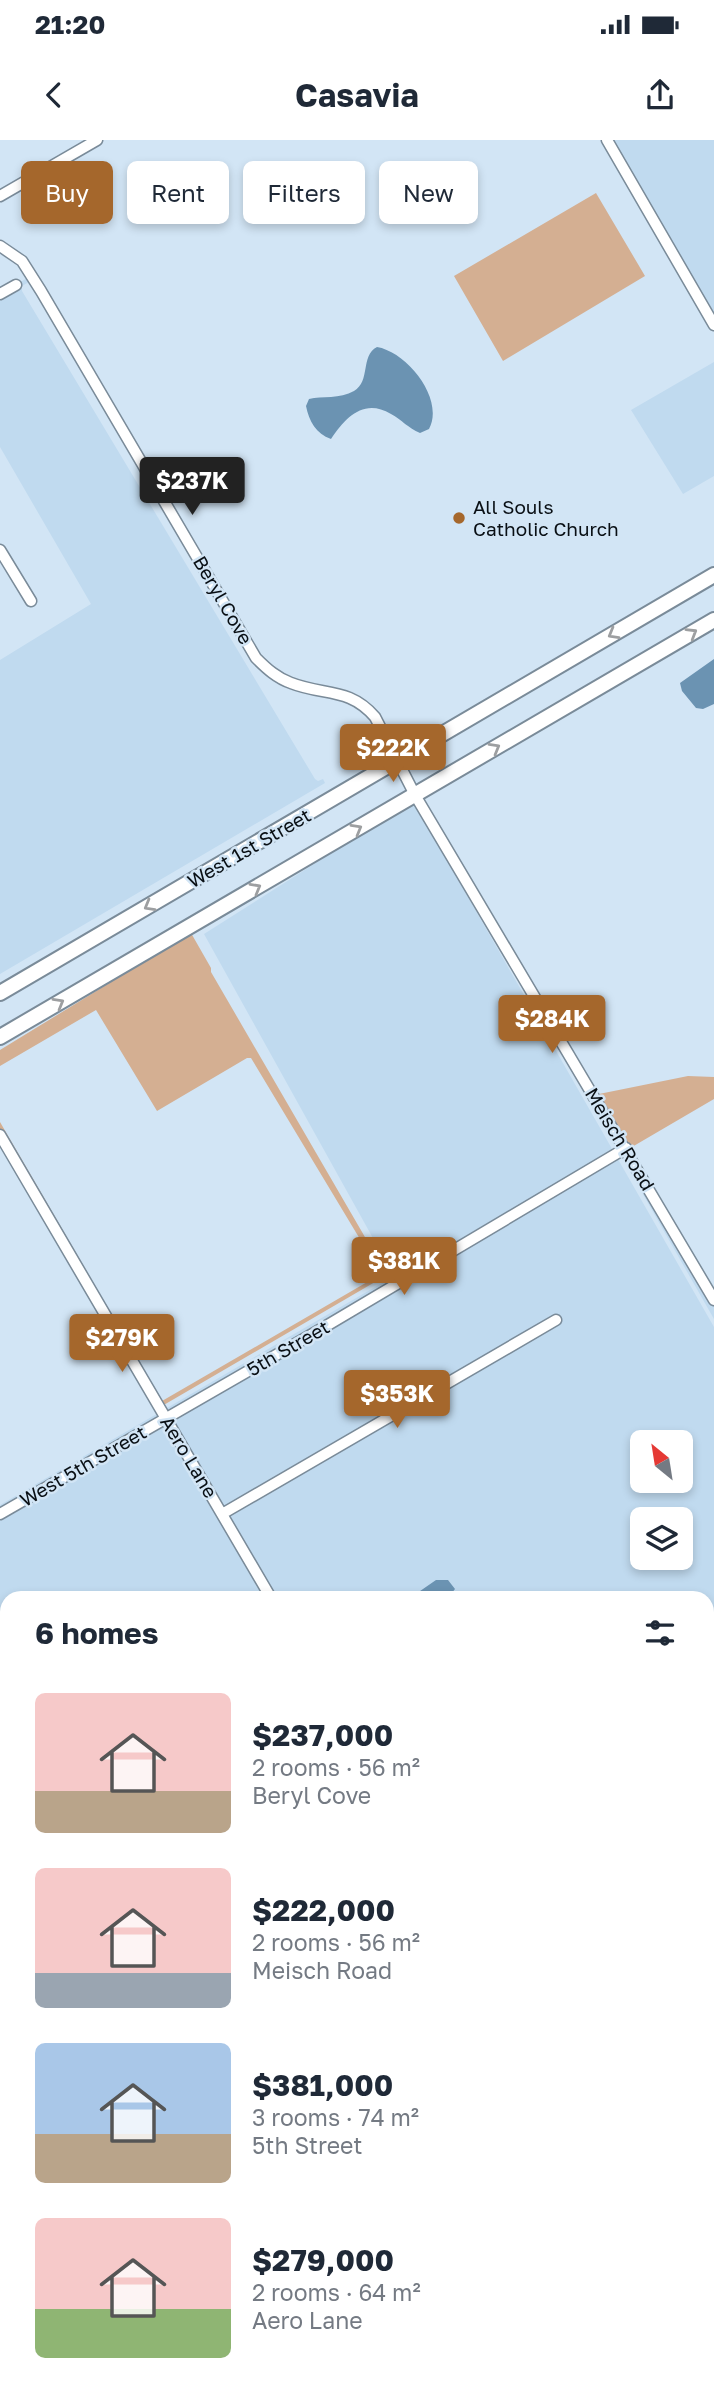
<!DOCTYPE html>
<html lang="en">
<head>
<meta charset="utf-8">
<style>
	:root { --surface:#fff; --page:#f2f2f3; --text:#1f2937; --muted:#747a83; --accent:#a5672c }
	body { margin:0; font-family:"Golos Text",sans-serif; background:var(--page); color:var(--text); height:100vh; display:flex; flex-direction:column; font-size:26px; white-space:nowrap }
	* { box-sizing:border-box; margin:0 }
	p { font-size:23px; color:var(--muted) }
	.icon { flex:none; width:38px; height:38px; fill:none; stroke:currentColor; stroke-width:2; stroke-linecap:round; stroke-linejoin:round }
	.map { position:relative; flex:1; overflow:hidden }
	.side { position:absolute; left:0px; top:1451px; width:714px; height:800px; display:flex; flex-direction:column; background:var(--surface); border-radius:21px 21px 0 0; box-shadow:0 4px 10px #0003 }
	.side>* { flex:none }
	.guide { position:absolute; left:21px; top:21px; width:672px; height:63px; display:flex; gap:14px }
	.needle { width:46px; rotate:330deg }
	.controls { position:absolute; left:630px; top:1290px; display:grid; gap:14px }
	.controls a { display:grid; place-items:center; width:63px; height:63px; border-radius:10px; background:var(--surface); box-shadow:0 4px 10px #0003; font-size:35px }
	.price { position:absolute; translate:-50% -60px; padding:0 16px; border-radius:7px; background:var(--accent); color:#fff; font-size:23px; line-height:46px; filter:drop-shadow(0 2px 4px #0008) }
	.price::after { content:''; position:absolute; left:50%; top:42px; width:21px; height:16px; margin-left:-10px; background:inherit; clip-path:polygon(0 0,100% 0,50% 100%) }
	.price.selected { background:#222; color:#fff }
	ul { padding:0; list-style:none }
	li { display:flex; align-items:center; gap:21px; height:175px; padding:0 35px }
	li span { display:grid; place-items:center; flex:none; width:196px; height:140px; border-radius:10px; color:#555 }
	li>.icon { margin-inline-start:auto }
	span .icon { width:84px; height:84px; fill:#fffc; stroke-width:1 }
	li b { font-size:30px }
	h2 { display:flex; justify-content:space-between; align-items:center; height:84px; padding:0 35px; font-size:30px }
	.tag { padding:0 24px; border-radius:10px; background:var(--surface); box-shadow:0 4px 10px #0003; font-size:24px; line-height:63px }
	.tag.selected { background:var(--accent); color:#fff }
	.status { display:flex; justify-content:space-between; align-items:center; height:49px; padding:0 35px; background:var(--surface); direction:ltr }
	.status svg { height:19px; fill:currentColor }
	header { display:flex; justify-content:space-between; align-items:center; height:91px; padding:0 35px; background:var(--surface); font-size:32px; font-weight:700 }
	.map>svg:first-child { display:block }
	.built { fill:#c0daef; fill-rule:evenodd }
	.green { fill:#d4af92 }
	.water { fill:#6b93b2 }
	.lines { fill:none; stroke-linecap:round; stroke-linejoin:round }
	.minor-casing { stroke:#7a8b99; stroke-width:13 }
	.tertiary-casing { stroke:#7a8b99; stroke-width:16 }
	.primary-casing { stroke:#7a8b99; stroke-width:18 }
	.minor { stroke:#fff; stroke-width:10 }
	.tertiary { stroke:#fff; stroke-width:12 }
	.primary { stroke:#fff; stroke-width:14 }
	.oneway { stroke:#9d9fa1 }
	.poi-dot { fill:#a5672c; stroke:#d2e5f5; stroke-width:2.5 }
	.labels { text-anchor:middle; stroke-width:5; stroke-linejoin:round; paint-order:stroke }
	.poi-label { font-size:19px; fill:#090f14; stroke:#d2e5f5; text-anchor:start }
	.street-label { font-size:19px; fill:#090f14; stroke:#d2e5f5 }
</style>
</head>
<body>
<div class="status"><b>21:20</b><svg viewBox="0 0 49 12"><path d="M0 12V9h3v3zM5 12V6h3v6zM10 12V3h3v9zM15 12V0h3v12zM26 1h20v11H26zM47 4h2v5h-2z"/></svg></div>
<header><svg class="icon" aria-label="back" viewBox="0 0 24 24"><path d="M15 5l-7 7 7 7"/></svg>Casavia<svg class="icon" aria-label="share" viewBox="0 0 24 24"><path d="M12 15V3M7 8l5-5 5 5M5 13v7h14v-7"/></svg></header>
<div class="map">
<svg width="714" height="2249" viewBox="0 0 714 2249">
	<rect width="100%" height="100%" fill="#d2e5f5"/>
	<path class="built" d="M611,0H714V178Z
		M34,134L36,138L22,146V151L315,639L318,641L323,639L325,643L0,834V520L91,464L0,307V154Z
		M714,222V336L683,354L631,270Z
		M413,661L714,1187V2182L707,2187V1458H7V2244H633L626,2249H0V1365L394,1136L204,794ZM642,1302H681V1340H642ZM642,1379H681V1418H642Z
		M627,1010L714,1162V1179L620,1014Z
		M707,2192L714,2203V2230L707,2234Z
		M640,2244H691L681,2249H633Z"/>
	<path class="green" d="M596,53L645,136L503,221L454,136Z
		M191,793L211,828V832L387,1135L162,1266L0,992V982L162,1261L381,1134L251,918H247L157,971L96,870L0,926V910Z
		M688,936L714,937V959L620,1014L588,959L594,955Z"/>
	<path class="water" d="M377,207C407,212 445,259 429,289L420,293C408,288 402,280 391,274C364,258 346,277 331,299C316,294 309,281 306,266L309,259C322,256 340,259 354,251C371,241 360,216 377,207Z
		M714,519V564L703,569L696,568L682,551L680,543Z
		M436,1440H448L455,1449L448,1458H410Z
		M93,1451L98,1458H57L65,1453Z
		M278,2244H398L402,2249H282Z
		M462,2244H507L510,2249H466Z"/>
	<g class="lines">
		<defs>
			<path id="minor" d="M607,0L714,185
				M0,56L97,0
				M0,106L22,121L41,151L256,518C267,529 277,538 291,543C324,556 349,547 375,577L415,655L714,1160
				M0,154L16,145
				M0,410L31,461
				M0,995L271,1458
				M0,1374L316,1192L626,1008
				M222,1374L556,1180
				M0,2032L7,2035
				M243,2244L246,2249"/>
			<path id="tertiary" d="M707,1586L714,1582
				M0,2164L7,2155"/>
			<path id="primary" d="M0,853L714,435
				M0,897L714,480"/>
		</defs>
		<use href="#minor" class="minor-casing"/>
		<use href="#tertiary" class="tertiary-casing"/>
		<use href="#primary" class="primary-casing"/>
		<use href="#minor" class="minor"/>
		<use href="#tertiary" class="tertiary"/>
		<use href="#primary" class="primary"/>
	</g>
	<defs><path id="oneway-chevron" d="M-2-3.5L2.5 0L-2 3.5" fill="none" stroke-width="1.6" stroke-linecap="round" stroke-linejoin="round" transform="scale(1.75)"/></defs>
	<g class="oneway">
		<use href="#oneway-chevron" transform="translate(692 493) rotate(-31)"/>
		<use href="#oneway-chevron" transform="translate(613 494) rotate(150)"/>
		<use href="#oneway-chevron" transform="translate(495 608) rotate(-30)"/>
		<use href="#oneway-chevron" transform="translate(357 689) rotate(-30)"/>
		<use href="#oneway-chevron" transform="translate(256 748) rotate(-30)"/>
		<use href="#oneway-chevron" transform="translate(149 766) rotate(150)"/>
		<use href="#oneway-chevron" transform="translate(59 863) rotate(-30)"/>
	</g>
	<circle class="poi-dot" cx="459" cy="378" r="7"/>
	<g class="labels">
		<g class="poi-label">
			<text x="473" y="374">All Souls<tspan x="473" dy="22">Catholic Church</tspan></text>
		</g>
		<g class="street-label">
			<text transform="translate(223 460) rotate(60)" y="7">Beryl Cove</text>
			<text transform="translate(249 708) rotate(-30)" y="7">West 1st Street</text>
			<text transform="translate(620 999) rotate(59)" y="7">Meisch Road</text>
			<text transform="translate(288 1208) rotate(-30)" y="7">5th Street</text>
			<text transform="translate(189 1317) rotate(59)" y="7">Aero Lane</text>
			<text transform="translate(83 1326) rotate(-30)" y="7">West 5th Street</text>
		</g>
	</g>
</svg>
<div class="controls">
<a><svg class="needle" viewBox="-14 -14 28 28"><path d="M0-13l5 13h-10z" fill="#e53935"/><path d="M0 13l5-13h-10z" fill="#747a83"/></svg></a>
<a><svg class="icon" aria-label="layers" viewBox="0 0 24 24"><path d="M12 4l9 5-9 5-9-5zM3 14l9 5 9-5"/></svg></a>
</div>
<b class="price selected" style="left:192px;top:377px">$237K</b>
<b class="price" style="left:393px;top:644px">$222K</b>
<b class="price" style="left:552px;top:915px">$284K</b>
<b class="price" style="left:404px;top:1157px">$381K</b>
<b class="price" style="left:122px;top:1234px">$279K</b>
<b class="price" style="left:397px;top:1290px">$353K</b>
<div class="guide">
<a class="tag selected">Buy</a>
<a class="tag">Rent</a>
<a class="tag">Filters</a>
<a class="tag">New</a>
</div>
<section class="side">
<h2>6 homes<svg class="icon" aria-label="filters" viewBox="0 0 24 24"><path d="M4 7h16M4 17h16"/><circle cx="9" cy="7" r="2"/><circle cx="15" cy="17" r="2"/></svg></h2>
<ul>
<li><span style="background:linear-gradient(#f6c9c9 70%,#b9a48a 0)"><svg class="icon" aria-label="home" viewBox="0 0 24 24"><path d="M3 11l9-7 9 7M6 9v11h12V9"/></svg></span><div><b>$237,000</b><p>2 rooms · 56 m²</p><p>Beryl Cove</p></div></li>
<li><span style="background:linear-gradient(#f6c9c9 75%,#9aa5b1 0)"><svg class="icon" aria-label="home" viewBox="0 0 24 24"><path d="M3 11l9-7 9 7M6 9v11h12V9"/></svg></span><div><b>$222,000</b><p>2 rooms · 56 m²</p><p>Meisch Road</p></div></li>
<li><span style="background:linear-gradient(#a9c7e8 65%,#b9a48a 0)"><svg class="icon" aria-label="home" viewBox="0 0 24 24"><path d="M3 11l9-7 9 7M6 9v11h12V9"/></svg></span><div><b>$381,000</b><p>3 rooms · 74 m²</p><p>5th Street</p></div></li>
<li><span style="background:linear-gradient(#f6c9c9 65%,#8fb573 0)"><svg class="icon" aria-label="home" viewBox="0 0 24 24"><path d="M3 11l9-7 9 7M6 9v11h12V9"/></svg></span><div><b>$279,000</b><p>2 rooms · 64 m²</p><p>Aero Lane</p></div></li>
</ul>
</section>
</div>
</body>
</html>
